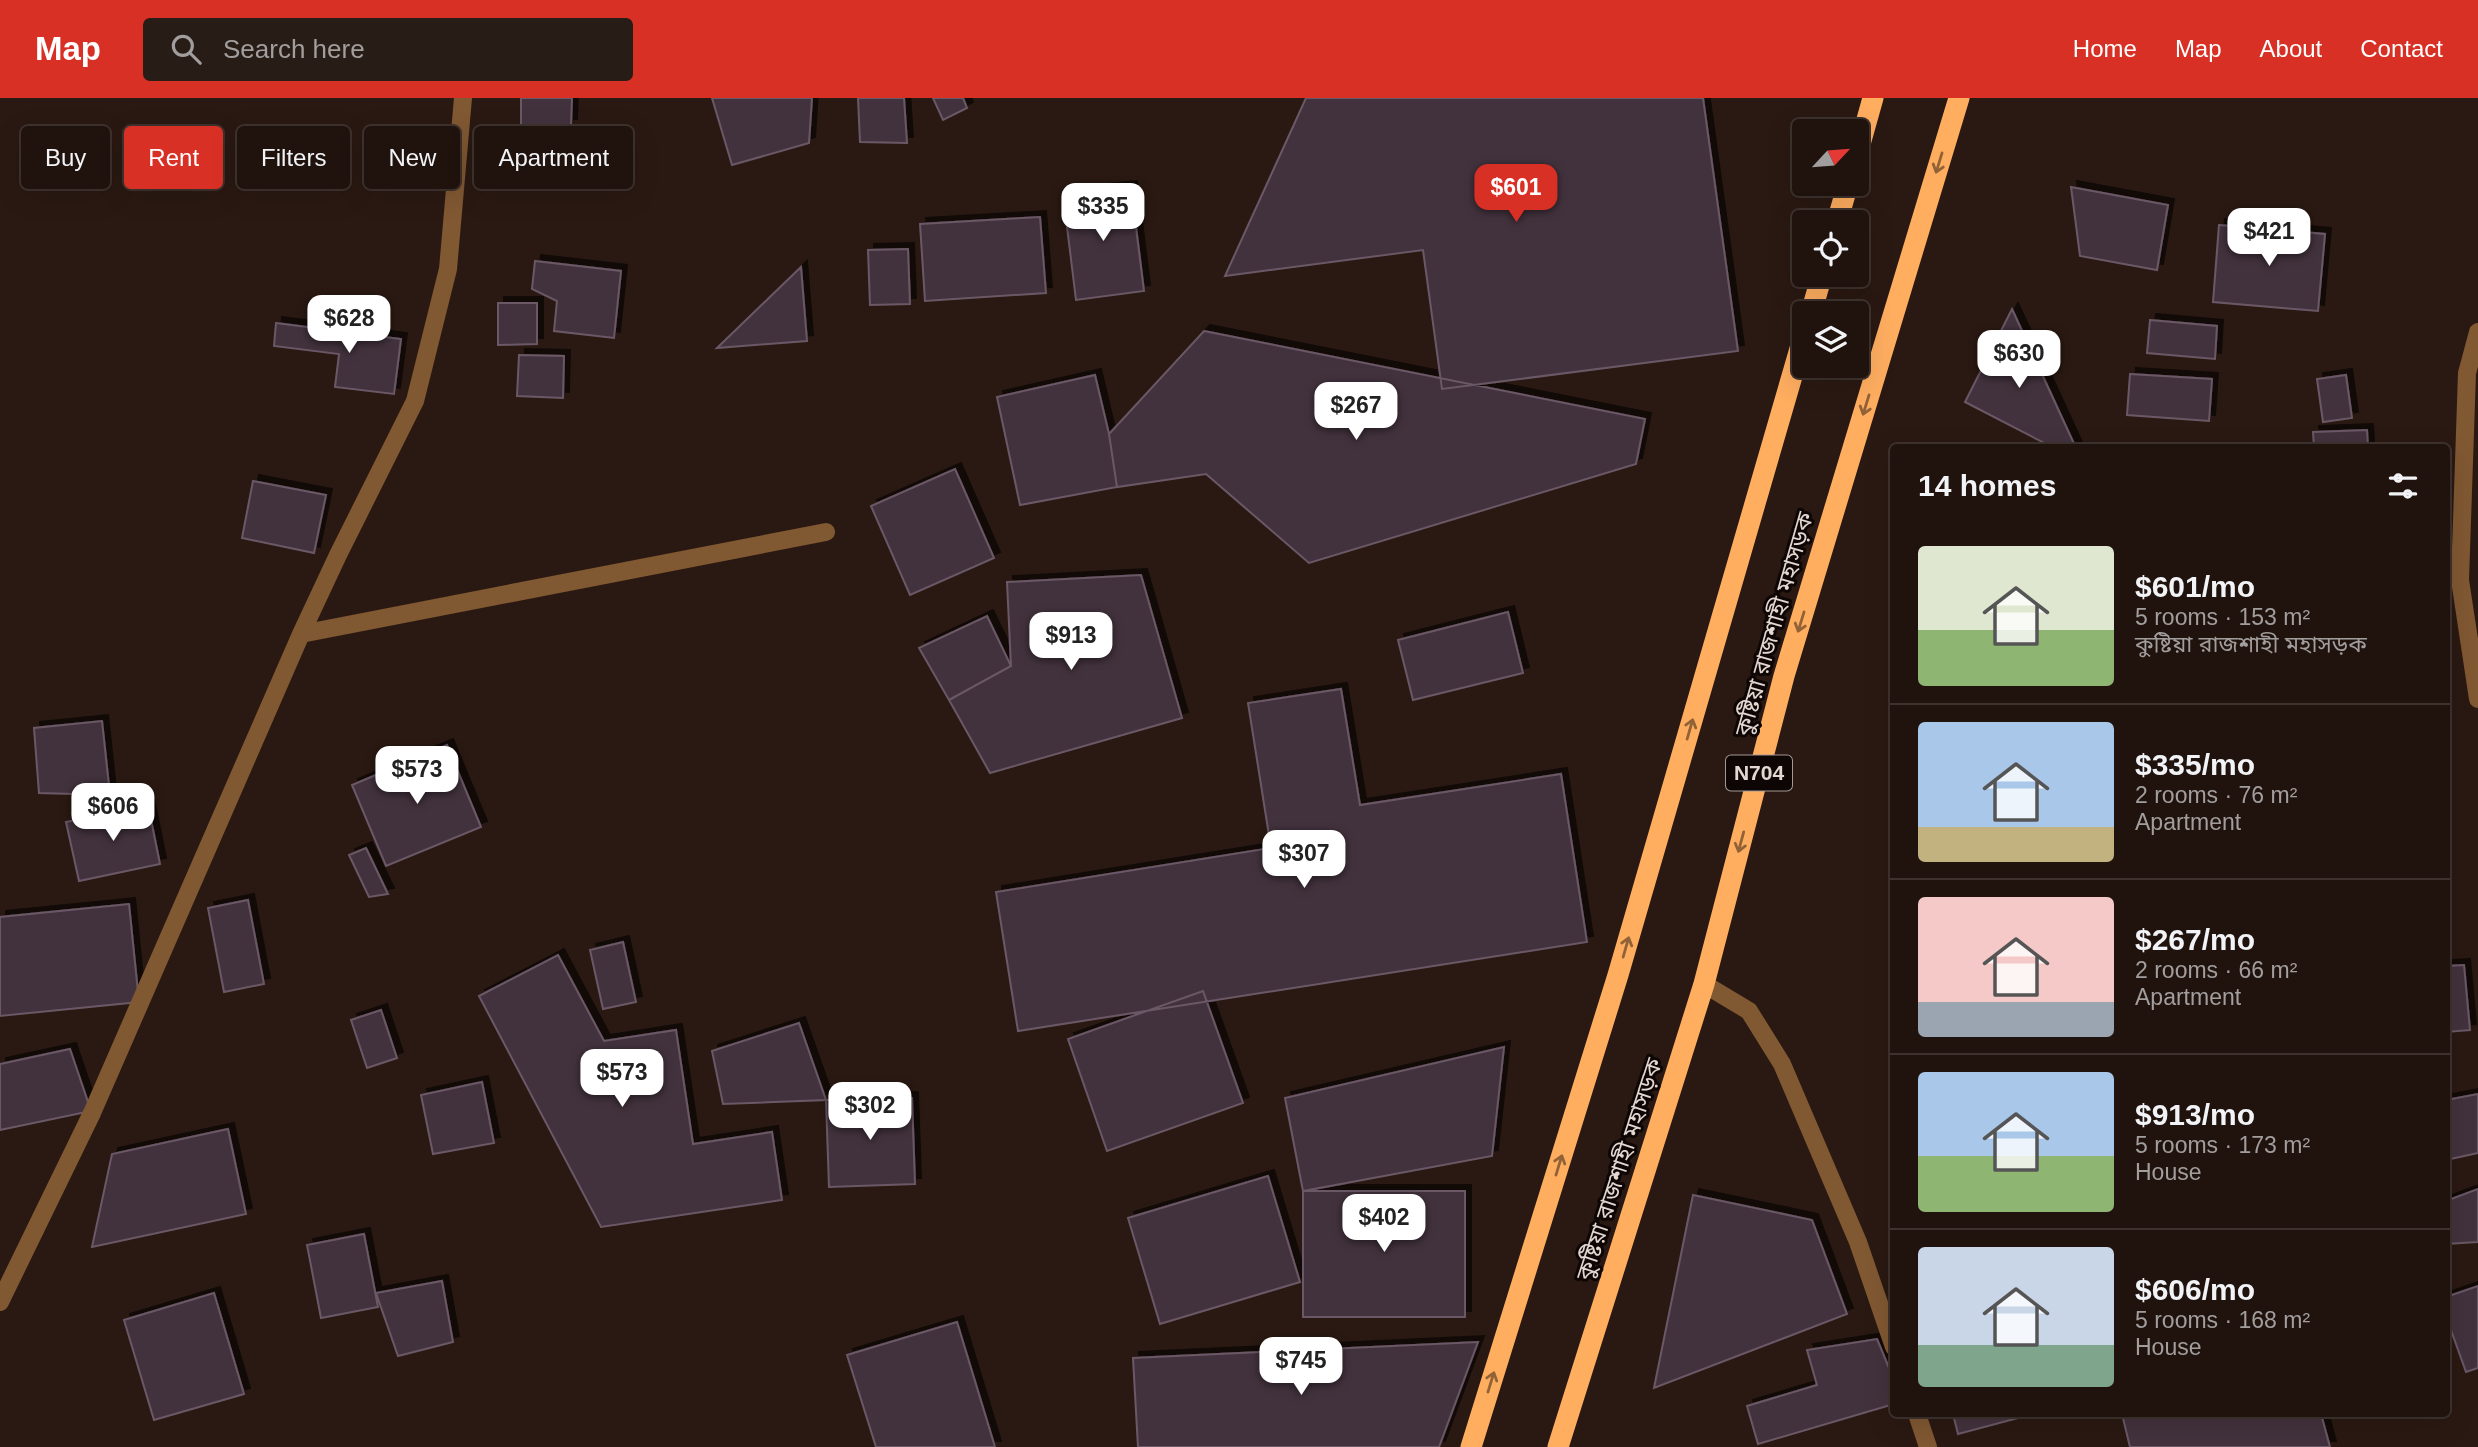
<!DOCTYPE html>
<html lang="en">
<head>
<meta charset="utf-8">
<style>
	:root { --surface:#20130e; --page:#281c17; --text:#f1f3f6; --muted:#a29e9e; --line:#3d322e; --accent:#d93025 }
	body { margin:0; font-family:Arial,"Noto Sans Bengali",sans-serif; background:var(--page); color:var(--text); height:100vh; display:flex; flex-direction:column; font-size:26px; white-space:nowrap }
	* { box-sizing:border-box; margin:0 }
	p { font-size:23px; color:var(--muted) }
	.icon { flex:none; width:38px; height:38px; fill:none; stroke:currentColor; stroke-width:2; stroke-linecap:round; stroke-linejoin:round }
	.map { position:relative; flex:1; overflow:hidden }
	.sheet { position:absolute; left:1890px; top:346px; width:560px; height:973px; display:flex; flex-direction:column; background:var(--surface); border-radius:7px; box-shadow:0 7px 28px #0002,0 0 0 2px var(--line) }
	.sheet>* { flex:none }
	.guide { position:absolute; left:21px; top:28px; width:665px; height:63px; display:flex; gap:14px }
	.needle { width:46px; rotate:64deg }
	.buttons { position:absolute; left:1792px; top:21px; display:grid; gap:14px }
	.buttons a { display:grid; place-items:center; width:77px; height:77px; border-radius:7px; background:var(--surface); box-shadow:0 7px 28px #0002,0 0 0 2px var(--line); font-size:35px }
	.price { position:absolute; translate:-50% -60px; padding:0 16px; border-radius:14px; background:#fff; color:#222; font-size:23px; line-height:46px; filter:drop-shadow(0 2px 4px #0008) }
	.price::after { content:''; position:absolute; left:50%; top:42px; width:21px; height:16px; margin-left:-10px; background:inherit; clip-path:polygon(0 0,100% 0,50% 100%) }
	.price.selected { background:var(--accent); color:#fff }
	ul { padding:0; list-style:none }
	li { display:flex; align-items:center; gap:21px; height:175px; padding:0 28px }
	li+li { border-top:2px solid var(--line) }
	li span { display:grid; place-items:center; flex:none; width:196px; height:140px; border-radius:7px; color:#555 }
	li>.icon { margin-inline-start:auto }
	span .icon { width:84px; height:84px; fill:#fffc; stroke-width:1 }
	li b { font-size:30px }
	h2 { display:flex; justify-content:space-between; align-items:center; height:84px; padding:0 28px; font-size:30px }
	.pill { padding:0 24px; border-radius:7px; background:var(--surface); box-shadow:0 7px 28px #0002,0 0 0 2px var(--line); font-size:24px; line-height:63px }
	.pill.selected { background:var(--accent); color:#fff }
	header { display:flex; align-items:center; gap:42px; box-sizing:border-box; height:98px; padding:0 35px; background:var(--accent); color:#fff }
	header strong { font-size:33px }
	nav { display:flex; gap:38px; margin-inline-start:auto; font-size:24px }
	.search { width:490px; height:63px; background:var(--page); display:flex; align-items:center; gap:18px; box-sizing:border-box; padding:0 24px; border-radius:7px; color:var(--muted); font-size:26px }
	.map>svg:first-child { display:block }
	.building { fill:#42323e; stroke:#6b5866; stroke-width:2; filter:url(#shadow) }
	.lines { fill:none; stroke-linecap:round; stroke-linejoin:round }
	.minor { stroke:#805832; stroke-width:18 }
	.highway { stroke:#ffae60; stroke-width:21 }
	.oneway { stroke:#926237 }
	.labels { text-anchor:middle; stroke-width:6; stroke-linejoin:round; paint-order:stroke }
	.shield { fill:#0d0604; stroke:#a49894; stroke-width:2 }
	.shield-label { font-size:21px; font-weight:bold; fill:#e4d7d2 }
	.street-label { font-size:23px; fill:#e4d7d2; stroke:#0d0604 }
</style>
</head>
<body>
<header>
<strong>Map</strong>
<div class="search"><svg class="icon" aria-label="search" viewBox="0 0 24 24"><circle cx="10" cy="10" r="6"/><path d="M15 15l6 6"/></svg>Search here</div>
<nav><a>Home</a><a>Map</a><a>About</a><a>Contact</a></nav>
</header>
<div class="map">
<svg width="2478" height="1349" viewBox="0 0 2478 1349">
	<defs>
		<filter id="shadow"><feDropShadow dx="6" dy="-6" stdDeviation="0" flood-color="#0009"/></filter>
	</defs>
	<rect width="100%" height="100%" fill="#2a1912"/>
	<path class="building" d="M521,0H572L571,27H521Z
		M712,0H812L809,45L732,67Z
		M858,0H904L907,45L860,44Z
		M933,0H963L967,10L943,22Z
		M1306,0H1703L1738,253L1442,291L1423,152L1225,178Z
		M602,35L606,74L517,73L522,41Z
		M1131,89L1144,193L1076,202L1063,96Z
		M2071,89L2168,107L2157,172L2080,158Z
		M1040,119L1046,195L925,203L920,126Z
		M2219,127L2325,136L2318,213L2213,204Z
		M908,151L910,206L870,207L868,152Z
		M535,163L621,173L614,240L554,233L557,203L532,191Z
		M801,169L807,243L717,250Z
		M498,205H537V246L498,247Z
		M2012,211L2076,350H2054L1965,304Z
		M2150,222L2217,228L2215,261L2147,255Z
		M276,225L401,241L394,296L335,289L339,256L274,248Z
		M1204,233L1645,321L1636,366L1309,465L1206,376L1117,389L1109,336Z
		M519,257L564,258L563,300L517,298Z
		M2130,276L2212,281L2209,323L2127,317Z
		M1095,277L1109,336L1117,389L1020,407L997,299Z
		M2346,277L2352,320L2323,324L2317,281Z
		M2367,332L2368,350H2314L2313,334Z
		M955,371L994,460L910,497L871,408Z
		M253,383L326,397L314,455L242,440Z
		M1141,477L1182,620L990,675L949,602L1011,568L1007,484Z
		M1508,514L1523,575L1413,602L1398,542Z
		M987,518L1011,568L949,602L919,550Z
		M1341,591L1360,707L1561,676L1587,844L1018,933L996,794L1271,750L1248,605Z
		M102,623L110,697L39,695L34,630Z
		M447,647L481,729L386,768L352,687Z
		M148,707L160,766L79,783L66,724Z
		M366,750L388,796L369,799L349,757Z
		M248,802L264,886L224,894L208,810Z
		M129,806L139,904L0,918V819Z
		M623,844L636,904L603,911L590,852Z
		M558,857L604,943L676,932L693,1046L772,1034L782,1102L601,1129L479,898Z
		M2464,867L2470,932L2446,934V868Z
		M1203,893L1243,1005L1107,1053L1068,941Z
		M381,912L397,960L367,970L351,922Z
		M799,925L826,1002L723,1006L712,953Z
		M1504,949L1492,1058L1303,1093L1285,1000Z
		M70,951L91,1013L0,1032V966Z
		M482,984L494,1045L433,1056L421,997Z
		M2478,996V1055L2446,1062V1002Z
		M912,1000L915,1086L829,1089L826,1002Z
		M228,1031L246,1116L92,1149L112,1056Z
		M1268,1078L1300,1184L1160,1226L1128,1120Z
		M2478,1091V1144L2446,1146V1103Z
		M1303,1093H1465V1219H1303Z
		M1693,1097L1812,1122L1847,1216L1654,1290Z
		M364,1136L378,1209L321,1220L307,1147Z
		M442,1183L453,1244L398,1258L376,1195Z
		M2478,1188V1270L2466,1274L2446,1218V1199Z
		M214,1195L244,1296L154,1322L124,1222Z
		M957,1224L995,1349H876L847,1257Z
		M1877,1241L1894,1282V1306L1758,1346L1747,1308L1817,1287L1807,1252Z
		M1478,1244L1439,1349H1138L1133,1260Z
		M1953,1316H2033L1958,1336Z
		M2122,1316H2321L2330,1349H2130Z"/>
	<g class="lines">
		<path class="minor" d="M2478,234L2467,275L2460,482L2478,601
			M301,536L826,434
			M1704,886L1749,913L1782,966L1858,1144L1894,1249
			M0,1204L92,1015L301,536L338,457L415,303L448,171L463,0
			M1917,1316L1928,1349"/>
		<path class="highway" d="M1857,57L1873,0
			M1837,124L1848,86
			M1811,215L1822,177
			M1471,1349L1618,877L1804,237
			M1558,1349L1704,886L1784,578L1959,0"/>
	</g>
	<defs><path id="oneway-shaft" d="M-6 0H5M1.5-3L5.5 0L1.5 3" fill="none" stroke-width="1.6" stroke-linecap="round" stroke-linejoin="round" transform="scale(1.75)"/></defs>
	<g class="oneway">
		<use href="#oneway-shaft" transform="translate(1939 65) rotate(107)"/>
		<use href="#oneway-shaft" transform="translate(1866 307) rotate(107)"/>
		<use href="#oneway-shaft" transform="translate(1801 524) rotate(107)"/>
		<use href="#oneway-shaft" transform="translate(1690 631) rotate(-74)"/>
		<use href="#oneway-shaft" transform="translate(1741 744) rotate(105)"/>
		<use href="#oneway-shaft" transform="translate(1626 849) rotate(-74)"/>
		<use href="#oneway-shaft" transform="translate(1559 1067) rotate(-73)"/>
		<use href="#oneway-shaft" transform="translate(1491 1284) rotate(-73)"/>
	</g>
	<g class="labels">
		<rect class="shield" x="1726" y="657.5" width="66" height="35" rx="5"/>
		<g class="shield-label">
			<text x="1759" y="682">N704</text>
		</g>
		<g class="street-label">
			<text transform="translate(1774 526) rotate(-74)" y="8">কুষ্টিয়া রাজশাহী মহাসড়ক</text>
			<text transform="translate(1619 1071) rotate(-72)" y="8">কুষ্টিয়া রাজশাহী মহাসড়ক</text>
		</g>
	</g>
</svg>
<div class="buttons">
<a><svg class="needle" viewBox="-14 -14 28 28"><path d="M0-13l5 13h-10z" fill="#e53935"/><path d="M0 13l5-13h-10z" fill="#a29e9e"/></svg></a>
<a><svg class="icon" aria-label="locate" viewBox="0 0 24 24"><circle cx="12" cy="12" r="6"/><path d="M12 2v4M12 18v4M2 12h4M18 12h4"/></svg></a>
<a><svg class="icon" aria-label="layers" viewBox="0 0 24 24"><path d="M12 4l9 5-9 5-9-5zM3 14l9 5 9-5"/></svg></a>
</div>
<b class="price selected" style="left:1516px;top:126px">$601</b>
<b class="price" style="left:1103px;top:145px">$335</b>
<b class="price" style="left:2269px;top:170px">$421</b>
<b class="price" style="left:349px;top:257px">$628</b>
<b class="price" style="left:2019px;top:292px">$630</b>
<b class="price" style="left:1356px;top:344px">$267</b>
<b class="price" style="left:1071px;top:574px">$913</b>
<b class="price" style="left:417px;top:708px">$573</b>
<b class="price" style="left:113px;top:745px">$606</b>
<b class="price" style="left:1304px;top:792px">$307</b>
<b class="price" style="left:622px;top:1011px">$573</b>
<b class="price" style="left:870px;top:1044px">$302</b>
<b class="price" style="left:1384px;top:1156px">$402</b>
<b class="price" style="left:1301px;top:1299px">$745</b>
<div class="guide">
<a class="pill">Buy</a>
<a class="pill selected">Rent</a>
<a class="pill">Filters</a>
<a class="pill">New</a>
<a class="pill">Apartment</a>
</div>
<section class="sheet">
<h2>14 homes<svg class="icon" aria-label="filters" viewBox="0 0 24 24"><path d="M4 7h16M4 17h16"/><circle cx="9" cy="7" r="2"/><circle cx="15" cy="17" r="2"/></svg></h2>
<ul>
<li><span style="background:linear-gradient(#dfe7d0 60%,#8fb573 0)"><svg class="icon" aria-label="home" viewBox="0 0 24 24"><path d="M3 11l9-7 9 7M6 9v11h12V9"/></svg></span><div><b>$601/mo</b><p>5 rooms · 153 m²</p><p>কুষ্টিয়া রাজশাহী মহাসড়ক</p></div></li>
<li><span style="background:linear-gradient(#a9c7e8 75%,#c2b280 0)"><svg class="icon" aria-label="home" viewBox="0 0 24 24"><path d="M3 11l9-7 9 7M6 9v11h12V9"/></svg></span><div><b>$335/mo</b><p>2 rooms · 76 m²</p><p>Apartment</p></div></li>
<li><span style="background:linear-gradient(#f6c9c9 75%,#9aa5b1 0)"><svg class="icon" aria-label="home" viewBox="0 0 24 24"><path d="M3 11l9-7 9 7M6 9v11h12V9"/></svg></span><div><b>$267/mo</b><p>2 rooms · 66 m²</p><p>Apartment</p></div></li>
<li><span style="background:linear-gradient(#a9c7e8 60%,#8fb573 0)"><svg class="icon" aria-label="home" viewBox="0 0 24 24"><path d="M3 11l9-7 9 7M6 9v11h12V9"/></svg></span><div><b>$913/mo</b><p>5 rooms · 173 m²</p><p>House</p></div></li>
<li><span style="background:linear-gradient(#c9d6e8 70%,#7fa58c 0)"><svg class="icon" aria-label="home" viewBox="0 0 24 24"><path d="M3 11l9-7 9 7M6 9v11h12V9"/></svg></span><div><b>$606/mo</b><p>5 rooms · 168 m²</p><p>House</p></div></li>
</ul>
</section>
</div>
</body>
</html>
